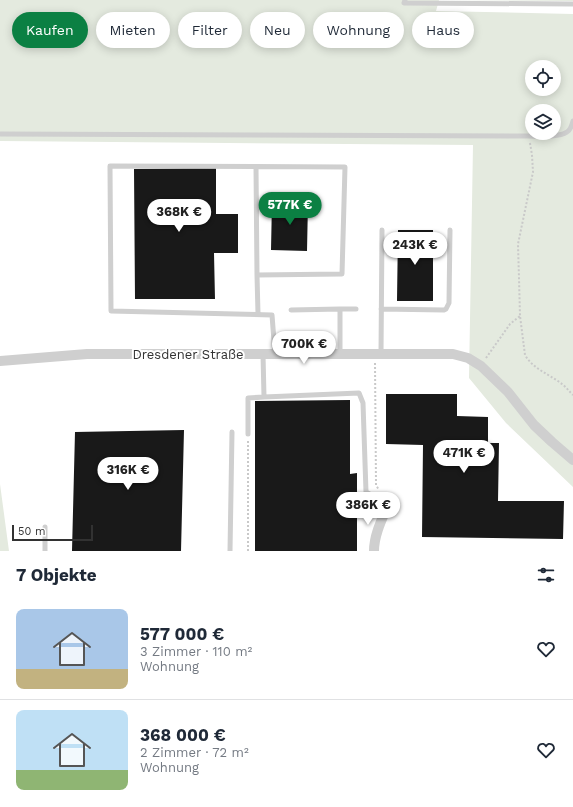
<!DOCTYPE html>
<html lang="de">
<head>
<meta charset="utf-8">
<style>
	:root { --surface:#fff; --page:#f2f2f3; --text:#1f2937; --muted:#747a83; --line:#e0e1e3; --accent:#0b8043 }
	body { margin:0; font-family:"Work Sans",sans-serif; background:var(--page); color:var(--text); height:100vh; display:flex; flex-direction:column; font-size:15px; white-space:nowrap }
	* { box-sizing:border-box; margin:0 }
	p { font-size:13px; color:var(--muted) }
	.icon { flex:none; width:22px; height:22px; fill:none; stroke:currentColor; stroke-width:2; stroke-linecap:round; stroke-linejoin:round }
	.map { position:relative; height:551px; overflow:hidden }
	.details { display:flex; flex-direction:column; background:var(--surface); flex:1 }
	.details>* { flex:none }
	.banner { position:absolute; left:12px; top:12px; width:549px; height:36px; display:flex; gap:8px }
	.tools { position:absolute; left:525px; top:60px; display:grid; gap:8px }
	.tools a { display:grid; place-items:center; width:36px; height:36px; border-radius:50%; background:var(--surface); box-shadow:0 2px 10px #0003; font-size:20px }
	.scale { position:absolute; left:12px; bottom:10px; width:81px; box-sizing:border-box; padding-left:4px; border:2px solid #323232; border-top:0; font-size:11px; line-height:14px; white-space:nowrap; color:#323232; -webkit-text-stroke:3px #fff; paint-order:stroke }
	.price { position:absolute; translate:-50% -34px; padding:0 9px; border-radius:14px; background:#fff; color:#222; font-size:13px; line-height:26px; filter:drop-shadow(0 1px 2px #0008) }
	.price::after { content:''; position:absolute; left:50%; top:24px; width:12px; height:9px; margin-left:-6px; background:inherit; clip-path:polygon(0 0,100% 0,50% 100%) }
	.price.on { background:var(--accent); color:#fff }
	ul { padding:0; list-style:none }
	li { display:flex; align-items:center; gap:12px; height:100px; padding:0 16px }
	li+li { border-top:1px solid var(--line) }
	li span { display:grid; place-items:center; flex:none; width:112px; height:80px; border-radius:8px; color:#555 }
	li>.icon { margin-inline-start:auto }
	span .icon { width:48px; height:48px; fill:#fffc; stroke-width:1 }
	li b { font-size:17px }
	h2 { display:flex; justify-content:space-between; align-items:center; height:48px; padding:0 16px; font-size:17px }
	.tag { padding:0 14px; border-radius:18px; background:var(--surface); box-shadow:0 2px 10px #0003; font-size:14px; line-height:36px }
	.tag.on { background:var(--accent); color:#fff }
	.map>svg:first-child { display:block }
	.green { fill:#e4eadf; fill-rule:evenodd }
	.building { fill:#191919 }
	.lines { fill:none; stroke-linecap:round; stroke-linejoin:round }
	.path { stroke:#c9c9c9; stroke-width:2; stroke-dasharray:2 2; stroke-linecap:butt }
	.service { stroke:#cfcfcf; stroke-width:5 }
	.minor { stroke:#cfcfcf; stroke-width:10 }
	.labels { text-anchor:middle; stroke-width:4; stroke-linejoin:round; paint-order:stroke }
	.street-label { font-size:13px; fill:#323232; stroke:#fff }
</style>
</head>
<body>
<div class="map">
<svg width="573" height="551" viewBox="0 0 573 551">
	<rect width="100%" height="100%" fill="#fff"/>
	<path class="green" d="M0,0H573V1L439,0L436,11L573,14V487L506,423L469,378L473,145L0,141ZM532,67H554V89H532ZM532,111H554V133H532Z
		M0,484L9,551H0Z"/>
	<path class="building" d="M216,168V214H238V253H214L215,299H135L134,169Z
		M272,201L308,202L307,251L271,250Z
		M398,230H433V301H397Z
		M386,394H457V416L488,417V443H499L498,501H564L563,539L422,537L423,445L386,444Z
		M350,400V474L357,473V551H255V401Z
		M184,430L181,551H72L75,432Z"/>
	<g class="lines">
		<path class="path" d="M530,143L532,155L533,172L518,244L519,278L520,316L525,355C533,369 549,374 562,384C566,387 569,391 573,395
			M486,358L510,324L520,316
			M375,363L376,485L379,490
			M248,551V441"/>
		<path class="service" d="M405,0L404,3L573,4
			M0,134L528,136C538,136 558,138 567,132C570,130 572,125 573,121
			M256,167L257,275L342,274L345,167L110,166L111,311L272,315L275,354
			M257,275L258,314
			M340,309H356
			M381,309L444,310L446,309L449,303L450,230
			M291,310L340,309V354
			M263,354L264,397L359,393L363,403L366,492L388,505
			M381,354L382,230
			M248,434V398L264,397
			M45,527V551
			M230,551L232,432"/>
		<path class="minor" d="M0,361L87,354H453L468,358L481,366L508,392L534,425L552,442L573,460
			M374,551C374,535 382,519 388,505"/>
	</g>
	<g class="labels">
		<g class="street-label">
			<text x="188" y="359">Dresdener Straße</text>
		</g>
	</g>
</svg>
<div class="tools">
<a><svg class="icon" aria-label="locate" viewBox="0 0 24 24"><circle cx="12" cy="12" r="6"/><path d="M12 2v4M12 18v4M2 12h4M18 12h4"/></svg></a>
<a><svg class="icon" aria-label="layers" viewBox="0 0 24 24"><path d="M12 4l9 5-9 5-9-5zM3 14l9 5 9-5"/></svg></a>
</div>
<div class="scale">50 m</div>
<b class="price on" style="left:290px;top:226px">577K €</b>
<b class="price" style="left:179px;top:233px">368K €</b>
<b class="price" style="left:415px;top:266px">243K €</b>
<b class="price" style="left:304px;top:365px">700K €</b>
<b class="price" style="left:464px;top:474px">471K €</b>
<b class="price" style="left:128px;top:491px">316K €</b>
<b class="price" style="left:368px;top:526px">386K €</b>
<div class="banner">
<a class="tag on">Kaufen</a>
<a class="tag">Mieten</a>
<a class="tag">Filter</a>
<a class="tag">Neu</a>
<a class="tag">Wohnung</a>
<a class="tag">Haus</a>
</div>
</div>
<section class="details">
<h2>7 Objekte<svg class="icon" aria-label="filters" viewBox="0 0 24 24"><path d="M4 7h16M4 17h16"/><circle cx="9" cy="7" r="2"/><circle cx="15" cy="17" r="2"/></svg></h2>
<ul>
<li><span style="background:linear-gradient(#a9c7e8 75%,#c2b280 0)"><svg class="icon" aria-label="home" viewBox="0 0 24 24"><path d="M3 11l9-7 9 7M6 9v11h12V9"/></svg></span><div><b>577 000 €</b><p>3 Zimmer · 110 m²</p><p>Wohnung</p></div><svg class="icon" aria-label="heart" viewBox="0 0 24 24"><path d="M12 20l-8-8c-3-5 5-10 8-4 3-6 11-1 8 4z"/></svg></li>
<li><span style="background:linear-gradient(#bfe0f5 75%,#8fb573 0)"><svg class="icon" aria-label="home" viewBox="0 0 24 24"><path d="M3 11l9-7 9 7M6 9v11h12V9"/></svg></span><div><b>368 000 €</b><p>2 Zimmer · 72 m²</p><p>Wohnung</p></div><svg class="icon" aria-label="heart" viewBox="0 0 24 24"><path d="M12 20l-8-8c-3-5 5-10 8-4 3-6 11-1 8 4z"/></svg></li>
</ul>
</section>
</body>
</html>
